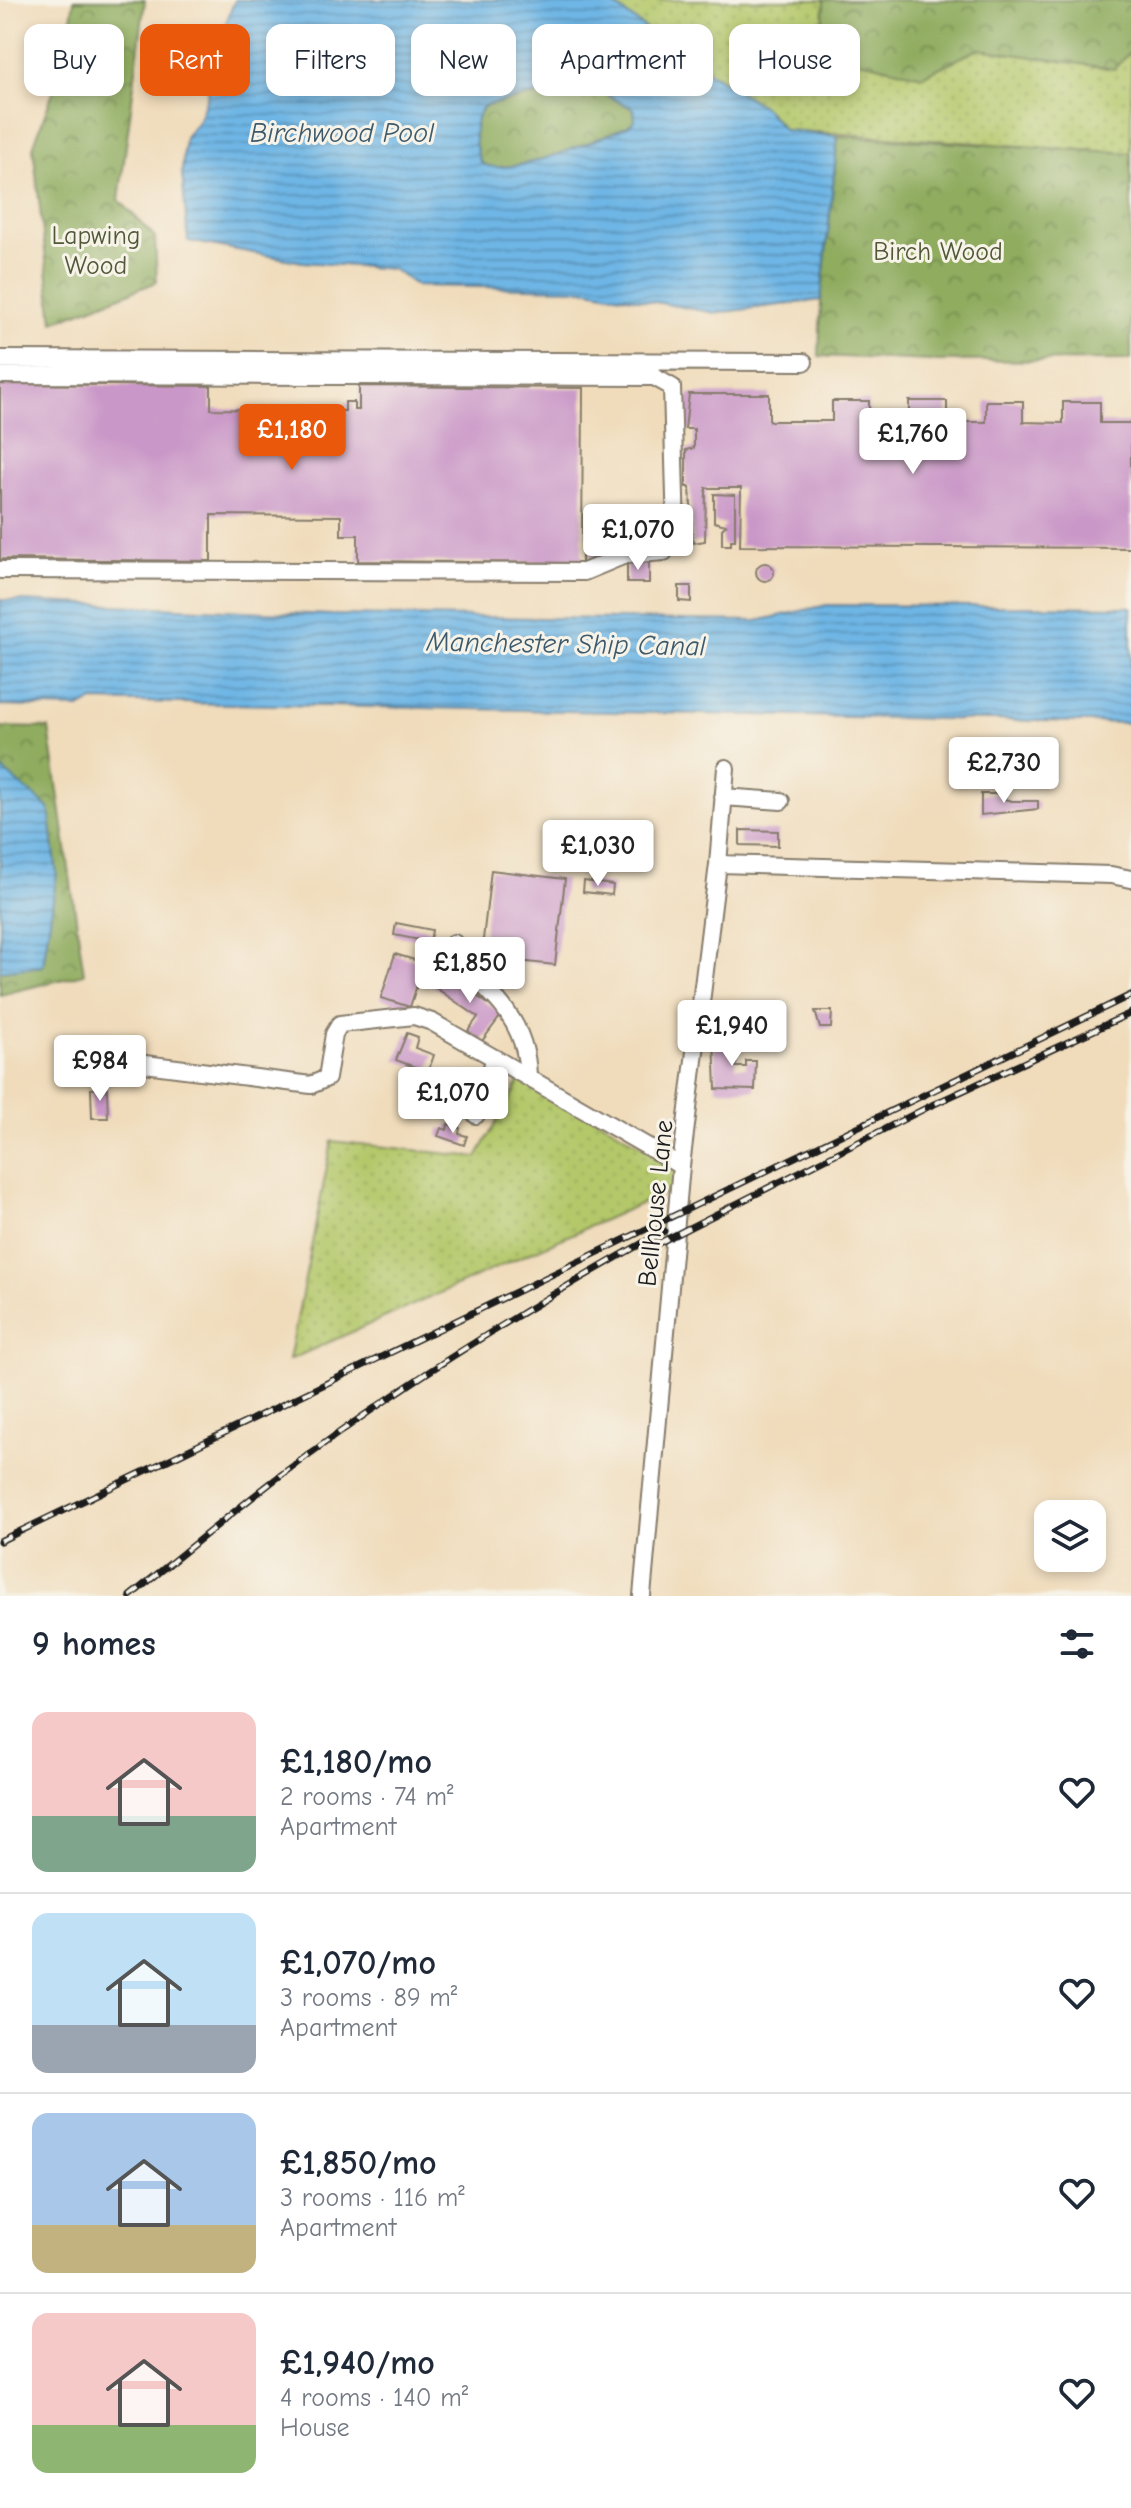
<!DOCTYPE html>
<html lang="en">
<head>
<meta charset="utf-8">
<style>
	:root { --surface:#fff; --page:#f2f2f3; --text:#1f2937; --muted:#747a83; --line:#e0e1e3; --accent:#ea580c }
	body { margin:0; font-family:"Comic Neue",sans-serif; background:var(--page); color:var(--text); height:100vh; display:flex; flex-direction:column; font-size:30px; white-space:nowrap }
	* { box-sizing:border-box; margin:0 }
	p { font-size:26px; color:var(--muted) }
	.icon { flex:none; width:44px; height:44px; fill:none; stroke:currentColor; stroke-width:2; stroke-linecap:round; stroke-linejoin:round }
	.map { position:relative; height:1596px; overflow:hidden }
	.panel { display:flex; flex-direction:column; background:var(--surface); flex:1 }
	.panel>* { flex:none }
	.banner { position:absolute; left:24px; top:24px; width:1084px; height:72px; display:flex; gap:16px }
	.buttons { position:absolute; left:1034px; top:1500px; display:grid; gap:16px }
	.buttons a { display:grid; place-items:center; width:72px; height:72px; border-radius:16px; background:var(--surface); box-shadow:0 4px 12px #0003; font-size:40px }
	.price { position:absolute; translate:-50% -68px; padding:0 18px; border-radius:8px; background:#fff; color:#222; font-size:26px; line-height:52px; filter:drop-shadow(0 2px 4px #0008) }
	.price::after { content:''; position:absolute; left:50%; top:48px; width:24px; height:18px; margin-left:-12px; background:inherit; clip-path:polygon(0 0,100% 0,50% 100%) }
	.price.current { background:var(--accent); color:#fff }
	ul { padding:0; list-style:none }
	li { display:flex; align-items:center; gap:24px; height:200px; padding:0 32px }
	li+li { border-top:2px solid var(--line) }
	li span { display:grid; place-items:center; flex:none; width:224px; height:160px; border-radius:16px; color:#555 }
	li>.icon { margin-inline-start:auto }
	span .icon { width:96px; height:96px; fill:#fffc; stroke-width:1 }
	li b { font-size:34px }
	h2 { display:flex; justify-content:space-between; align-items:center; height:96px; padding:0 32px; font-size:34px }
	.chip { padding:0 28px; border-radius:16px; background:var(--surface); box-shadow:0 4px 12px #0003; font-size:28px; line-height:72px }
	.chip.current { background:var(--accent); color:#fff }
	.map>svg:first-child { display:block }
	.grass { fill:url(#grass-dots); stroke:#687244; stroke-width:2 }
	.forest { fill:url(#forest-crowns); stroke:#56643e; stroke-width:2 }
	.water { fill:url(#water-rules); stroke:#456980; stroke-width:2; fill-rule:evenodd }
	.building { fill:#ca98c8 }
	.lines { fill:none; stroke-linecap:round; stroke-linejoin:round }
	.minor-casing { stroke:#867c6c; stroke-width:20 }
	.minor { stroke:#fff; stroke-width:16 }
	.rail-casing { stroke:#1c1c1c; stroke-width:7 }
	.rail { stroke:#f7f3e8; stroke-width:4; stroke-dasharray:12; stroke-linecap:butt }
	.labels { text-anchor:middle; stroke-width:6; stroke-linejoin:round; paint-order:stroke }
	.park-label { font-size:26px; fill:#515838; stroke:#f7f3e8 }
	.street-label { font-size:26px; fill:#1c1c1c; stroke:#f7f3e8 }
	.water-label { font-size:28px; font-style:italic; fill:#3d5a6c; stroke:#f7f3e8 }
</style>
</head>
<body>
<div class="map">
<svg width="1131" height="1596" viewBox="0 0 1131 1596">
	<defs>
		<pattern id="grass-dots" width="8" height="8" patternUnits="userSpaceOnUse" patternTransform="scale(2)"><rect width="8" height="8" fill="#b4c86b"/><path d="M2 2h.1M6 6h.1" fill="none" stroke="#9aab5c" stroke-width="1.8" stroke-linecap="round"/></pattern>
		<pattern id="forest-crowns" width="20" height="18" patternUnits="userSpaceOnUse" patternTransform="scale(2)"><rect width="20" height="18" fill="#8fac5f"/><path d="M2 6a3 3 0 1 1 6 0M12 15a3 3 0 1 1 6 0" fill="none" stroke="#748b4e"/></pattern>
		<pattern id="water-rules" width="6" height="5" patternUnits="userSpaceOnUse" patternTransform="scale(2)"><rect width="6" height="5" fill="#6eb6e5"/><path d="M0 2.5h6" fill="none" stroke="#5a93b9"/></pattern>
	</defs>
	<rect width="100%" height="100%" fill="#f7f3e8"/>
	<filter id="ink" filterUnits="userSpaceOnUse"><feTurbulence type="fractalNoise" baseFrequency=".0125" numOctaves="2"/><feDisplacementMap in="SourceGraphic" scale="16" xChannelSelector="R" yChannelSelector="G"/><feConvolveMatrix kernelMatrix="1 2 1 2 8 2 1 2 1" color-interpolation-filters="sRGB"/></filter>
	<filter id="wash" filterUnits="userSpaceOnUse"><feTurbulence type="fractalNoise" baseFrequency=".006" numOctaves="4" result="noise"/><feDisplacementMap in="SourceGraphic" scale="32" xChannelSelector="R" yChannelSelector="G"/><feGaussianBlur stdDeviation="1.8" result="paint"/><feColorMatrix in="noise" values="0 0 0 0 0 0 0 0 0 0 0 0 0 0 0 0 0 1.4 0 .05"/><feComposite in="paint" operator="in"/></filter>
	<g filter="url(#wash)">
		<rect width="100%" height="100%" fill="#f0dcbb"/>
		<path class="grass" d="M608,0H1131V153L784,130L765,108L663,42Z
			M523,1075L678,1167L676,1188L289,1360L332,1141L477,1157Z"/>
		<path class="forest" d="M74,0H145L119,200L155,237L157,282L53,322L33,147L65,59Z
			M824,0H1131V51L1114,69L979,49L922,76L845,57L823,23Z
			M585,84L634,109L635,120L628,126C599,139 508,180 481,163C473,144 471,122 484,106Z
			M838,136L1131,153V360L932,361L819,356L821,300Z
			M0,727L49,728L84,974L0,995Z"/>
		<path class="water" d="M235,0H608L663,42L765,108L784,130L838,136L821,300L716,313L583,289L417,286L392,269L303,262L188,241L182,173L185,137L198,122L207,97L213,55ZM585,84L634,109L635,120L628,126C599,139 507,180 481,163C473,144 471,121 484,106Z
			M0,600L331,615L757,621L827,605L1131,607V723L93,701L79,708L0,706Z
			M0,768L49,808L57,874L43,966L0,971Z"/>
		<g id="blocks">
			<path class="building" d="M0,384L211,386V409L345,411V402H354V410H359V386L583,388L582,563L358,561V535H341V516L211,515V561L0,559Z
				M689,394H769V421H832V401H869V421H909V401H947V422H986V401H1023V422L1063,423V402H1100V423H1131V548L740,546L741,488H706L705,541L693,543L690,487H686V450L694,448V429H685Z
				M714,494L735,495V540H731V545H722V529L726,525L714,522Z
				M622 528a16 16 0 1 1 32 0a16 16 0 1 1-32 0Z
				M590,539H603V556H590Z
				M627,562H649V583H627Z
				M756 572a9 9 0 1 1 18 0a9 9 0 1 1-18 0Z
				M679,586H691V602L679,601Z
				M981,794H1004V799L1012,801H1038V809L981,815Z
				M740,830L778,831V846L740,845Z
				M491,870L565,879L555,965L481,957Z
				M584,881L613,885L612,895L583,892Z
				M396,923L432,930L430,942L394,935Z
				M395,954L424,963L410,1007L381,998Z
				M443,972L502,1014L482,1041L468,1031L478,1017L433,986Z
				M815,1011H832L831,1028H820Z
				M407,1033L418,1037L415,1048L434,1055L428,1072L396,1060Z
				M714,1039L737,1040L736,1067H746V1061H756L755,1090L716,1089Z
				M107,1088L108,1118H92L91,1089Z
				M448,1124L460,1128L459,1134L467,1136L464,1145L438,1136L441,1128L447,1130Z"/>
		</g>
	</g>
	<g filter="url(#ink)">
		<use href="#blocks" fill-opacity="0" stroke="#867c6c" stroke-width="2"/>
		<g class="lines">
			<defs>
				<path id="minor" d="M0,359L804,362
					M0,375L654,377L672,387L676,533L664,552L625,555L584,572L0,570
					M723,797L781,801
					M718,864L1111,875L1131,879
					M454,943L455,962C495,993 527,1023 528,1077
					M129,1062L311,1085L327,1078L334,1034L340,1024L414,1016L432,1022L681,1166
					M476,1115L495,1058
					M642,1596L681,1166L718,864L726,768"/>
			</defs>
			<use href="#minor" class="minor-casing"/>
			<use href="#minor" class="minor"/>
			<defs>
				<path id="rail" d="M657,1244L932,1105L1131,1013
					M0,1541L1131,995
					M130,1596C180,1556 230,1514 281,1475C402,1384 532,1304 664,1231"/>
			</defs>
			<use href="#rail" class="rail-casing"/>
			<use href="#rail" class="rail"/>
		</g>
	</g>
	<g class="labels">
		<g class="park-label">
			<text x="96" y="244">Lapwing<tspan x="96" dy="30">Wood</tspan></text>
			<text x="938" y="260">Birch Wood</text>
		</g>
		<g class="street-label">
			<text transform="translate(655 1203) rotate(-84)" y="9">Bellhouse Lane</text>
		</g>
		<g class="water-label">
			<text x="342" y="142">Birchwood Pool</text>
			<text transform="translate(566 643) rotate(1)" y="10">Manchester Ship Canal</text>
		</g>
	</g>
</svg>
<div class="buttons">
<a><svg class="icon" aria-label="layers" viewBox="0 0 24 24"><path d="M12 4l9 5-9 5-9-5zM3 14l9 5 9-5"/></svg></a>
</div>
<b class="price current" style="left:292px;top:472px">£1,180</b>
<b class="price" style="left:913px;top:476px">£1,760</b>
<b class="price" style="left:638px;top:572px">£1,070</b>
<b class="price" style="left:1004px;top:805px">£2,730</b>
<b class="price" style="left:598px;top:888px">£1,030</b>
<b class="price" style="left:470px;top:1005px">£1,850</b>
<b class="price" style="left:732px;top:1068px">£1,940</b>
<b class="price" style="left:100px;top:1103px">£984</b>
<b class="price" style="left:453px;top:1135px">£1,070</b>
<div class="banner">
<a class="chip">Buy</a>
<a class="chip current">Rent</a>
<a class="chip">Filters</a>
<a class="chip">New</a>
<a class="chip">Apartment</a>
<a class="chip">House</a>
</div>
</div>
<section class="panel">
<h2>9 homes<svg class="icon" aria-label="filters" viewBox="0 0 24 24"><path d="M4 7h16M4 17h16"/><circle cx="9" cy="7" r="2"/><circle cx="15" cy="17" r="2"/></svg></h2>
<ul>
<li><span style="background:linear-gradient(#f6c9c9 65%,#7fa58c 0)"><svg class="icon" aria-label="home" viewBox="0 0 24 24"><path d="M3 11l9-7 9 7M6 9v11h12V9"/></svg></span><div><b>£1,180/mo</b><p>2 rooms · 74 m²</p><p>Apartment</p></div><svg class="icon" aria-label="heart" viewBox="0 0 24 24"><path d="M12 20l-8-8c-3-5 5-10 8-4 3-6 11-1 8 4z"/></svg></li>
<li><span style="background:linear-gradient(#bfe0f5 70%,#9aa5b1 0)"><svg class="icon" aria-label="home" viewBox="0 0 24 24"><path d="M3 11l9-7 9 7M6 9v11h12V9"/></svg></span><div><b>£1,070/mo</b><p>3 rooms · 89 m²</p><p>Apartment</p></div><svg class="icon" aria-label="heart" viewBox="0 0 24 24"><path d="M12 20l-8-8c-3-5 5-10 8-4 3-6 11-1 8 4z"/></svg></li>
<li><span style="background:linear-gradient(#a9c7e8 70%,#c2b280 0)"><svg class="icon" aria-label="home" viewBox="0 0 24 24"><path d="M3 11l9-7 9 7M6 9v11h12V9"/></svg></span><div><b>£1,850/mo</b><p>3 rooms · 116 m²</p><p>Apartment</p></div><svg class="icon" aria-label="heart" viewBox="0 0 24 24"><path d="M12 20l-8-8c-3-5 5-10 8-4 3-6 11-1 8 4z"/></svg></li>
<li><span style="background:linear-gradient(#f6c9c9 70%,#8fb573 0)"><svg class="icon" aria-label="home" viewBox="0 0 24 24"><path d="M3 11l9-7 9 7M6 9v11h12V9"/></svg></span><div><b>£1,940/mo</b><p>4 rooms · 140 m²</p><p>House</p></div><svg class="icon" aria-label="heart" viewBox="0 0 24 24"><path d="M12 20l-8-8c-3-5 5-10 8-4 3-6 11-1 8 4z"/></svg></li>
</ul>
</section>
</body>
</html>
